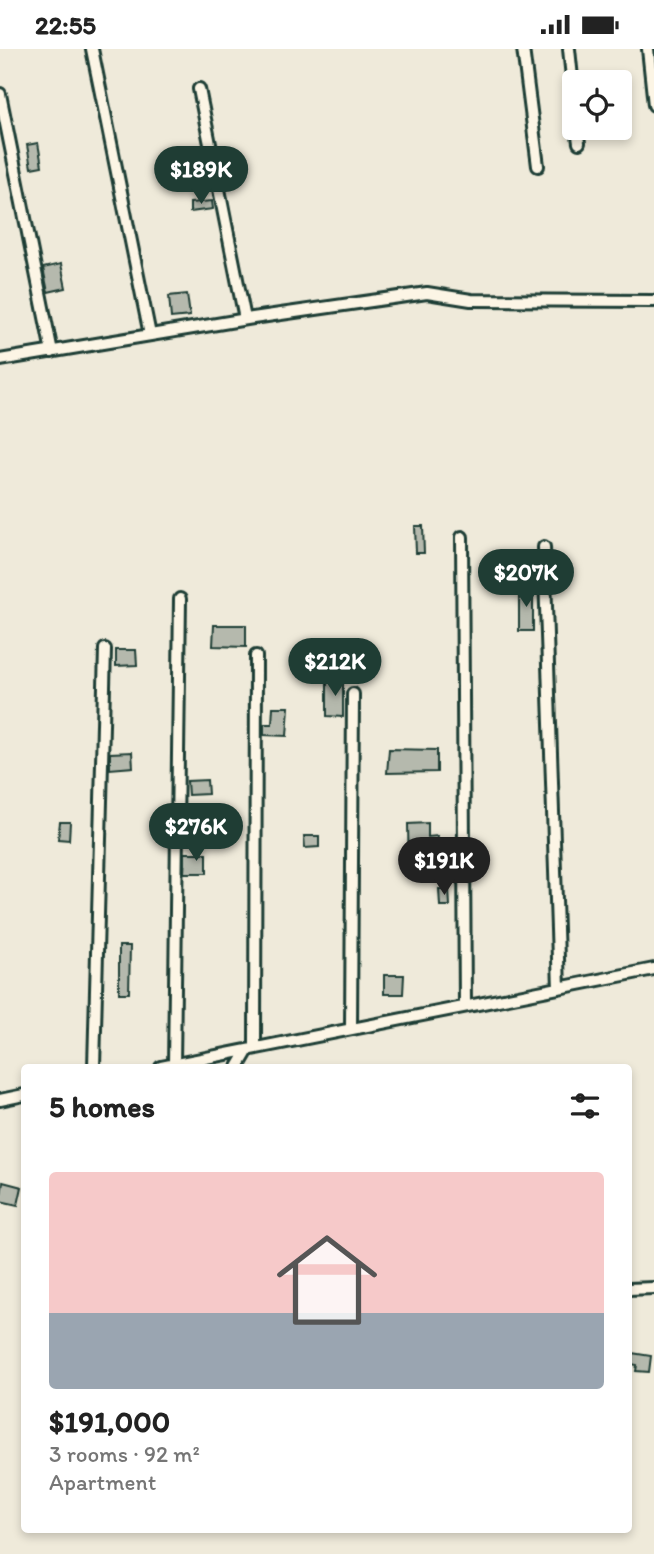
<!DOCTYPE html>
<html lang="en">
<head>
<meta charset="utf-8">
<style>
	:root { --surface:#fff; --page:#f2f2f2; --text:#222; --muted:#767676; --line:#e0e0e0; --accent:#1f3d34 }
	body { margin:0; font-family:Itim,sans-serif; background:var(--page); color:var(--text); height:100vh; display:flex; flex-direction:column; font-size:26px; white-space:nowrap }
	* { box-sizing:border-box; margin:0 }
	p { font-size:23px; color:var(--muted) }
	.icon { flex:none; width:38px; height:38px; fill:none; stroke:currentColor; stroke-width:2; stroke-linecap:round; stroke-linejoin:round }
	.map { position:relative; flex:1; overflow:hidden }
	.side { position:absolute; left:21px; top:1015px; width:611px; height:469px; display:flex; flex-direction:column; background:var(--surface); border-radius:7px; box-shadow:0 4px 10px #0003 }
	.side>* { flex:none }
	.controls { position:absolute; left:562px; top:21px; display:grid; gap:14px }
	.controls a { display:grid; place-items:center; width:70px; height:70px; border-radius:7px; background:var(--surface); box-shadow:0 4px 10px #0003; font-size:35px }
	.price { position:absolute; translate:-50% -60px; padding:0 16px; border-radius:24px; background:var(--accent); color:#fff; font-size:23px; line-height:46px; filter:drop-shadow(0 2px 4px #0008) }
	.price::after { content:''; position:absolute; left:50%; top:42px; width:21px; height:16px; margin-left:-10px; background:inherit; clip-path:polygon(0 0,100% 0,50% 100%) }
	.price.selected { background:#222; color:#fff }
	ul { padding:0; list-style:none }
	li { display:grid; align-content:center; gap:14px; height:371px; padding:0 28px }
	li+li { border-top:2px solid var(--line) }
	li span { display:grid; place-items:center; height:217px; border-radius:7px; color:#555 }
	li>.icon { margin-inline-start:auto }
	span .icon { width:126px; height:126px; fill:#fffc; stroke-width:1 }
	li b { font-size:30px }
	h2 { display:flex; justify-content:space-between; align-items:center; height:84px; padding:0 28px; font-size:30px }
	.status { display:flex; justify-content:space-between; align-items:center; height:49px; padding:0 35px; background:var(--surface); direction:ltr }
	.status svg { height:19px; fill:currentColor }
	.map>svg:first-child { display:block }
	.building { fill:#b5b9ad; stroke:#1f3d34; stroke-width:2 }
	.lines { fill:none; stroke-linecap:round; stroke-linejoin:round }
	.minor-casing { stroke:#1f3d34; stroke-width:16 }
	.minor { stroke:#fcf5e5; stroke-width:10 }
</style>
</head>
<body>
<div class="status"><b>22:55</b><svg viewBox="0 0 49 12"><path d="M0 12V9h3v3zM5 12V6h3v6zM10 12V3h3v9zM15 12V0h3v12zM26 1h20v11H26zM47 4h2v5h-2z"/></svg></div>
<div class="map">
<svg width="654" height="1505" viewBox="0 0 654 1505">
	<rect width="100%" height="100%" fill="#efeada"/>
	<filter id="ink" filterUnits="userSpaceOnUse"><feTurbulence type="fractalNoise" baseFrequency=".0143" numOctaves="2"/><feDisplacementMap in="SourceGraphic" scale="14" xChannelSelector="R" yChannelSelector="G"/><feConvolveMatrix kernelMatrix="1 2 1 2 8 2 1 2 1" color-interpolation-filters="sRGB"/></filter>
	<g filter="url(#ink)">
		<path class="building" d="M38,94L42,117L31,119L27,96Z
			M212,152L213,160L190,163V154Z
			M61,215L66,239L48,243L43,219Z
			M187,245L190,267L171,269L169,247Z
			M415,477H423L424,504H416Z
			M519,538H533V582H519Z
			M214,576H246V598L213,597Z
			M116,601H136L137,616L116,617Z
			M327,630H343V668L327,667Z
			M273,658H289L287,687L264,686V675H272Z
			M389,700L437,701V723L387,724Z
			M132,703L133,718L110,720V704Z
			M207,731L208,745L188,746L187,732Z
			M60,773H70L69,791L58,790Z
			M428,774V788L437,787V798L450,797V820H423V823L409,824L408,775Z
			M304,787H319V798L305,799Z
			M185,804H207V824H184Z
			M439,840H449L450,857H440Z
			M119,897H130L129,944H119Z
			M384,926H404L403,945H384Z
			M3,1133L22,1138L18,1156L0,1152Z
			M632,1304L651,1307L649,1323L636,1322L637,1316L631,1315Z"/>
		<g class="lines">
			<defs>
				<path id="minor" d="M92,0L150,286
					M523,0L538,117
					M569,0L574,48
					M648,0L654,56
					M199,40L245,270
					M0,45L52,303
					M577,79L579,94
					M0,311L253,269L427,244L471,251L654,252
					M462,488L465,957
					M544,498L559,939
					M351,980L353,645
					M255,999L256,607
					M174,1016L180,550
					M94,1018L105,600
					M161,1018L654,920
					M238,1018L248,1001
					M0,1051L24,1046
					M628,1240L654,1239"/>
			</defs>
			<use href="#minor" class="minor-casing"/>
			<use href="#minor" class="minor"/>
		</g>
	</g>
</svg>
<div class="controls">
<a><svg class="icon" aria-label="locate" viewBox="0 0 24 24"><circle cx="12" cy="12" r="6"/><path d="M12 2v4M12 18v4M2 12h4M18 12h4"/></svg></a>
</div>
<b class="price" style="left:201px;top:157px">$189K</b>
<b class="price" style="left:526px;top:560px">$207K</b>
<b class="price" style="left:335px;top:649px">$212K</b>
<b class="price" style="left:196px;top:814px">$276K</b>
<b class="price selected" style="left:444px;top:848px">$191K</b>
<section class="side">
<h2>5 homes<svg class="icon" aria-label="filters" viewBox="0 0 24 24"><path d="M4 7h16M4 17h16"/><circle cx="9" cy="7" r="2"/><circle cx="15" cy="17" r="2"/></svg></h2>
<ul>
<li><span style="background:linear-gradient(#f6c9c9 65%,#9aa5b1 0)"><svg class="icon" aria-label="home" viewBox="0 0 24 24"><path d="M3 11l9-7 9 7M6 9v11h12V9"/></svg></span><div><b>$191,000</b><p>3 rooms · 92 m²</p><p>Apartment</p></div></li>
</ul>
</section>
</div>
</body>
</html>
